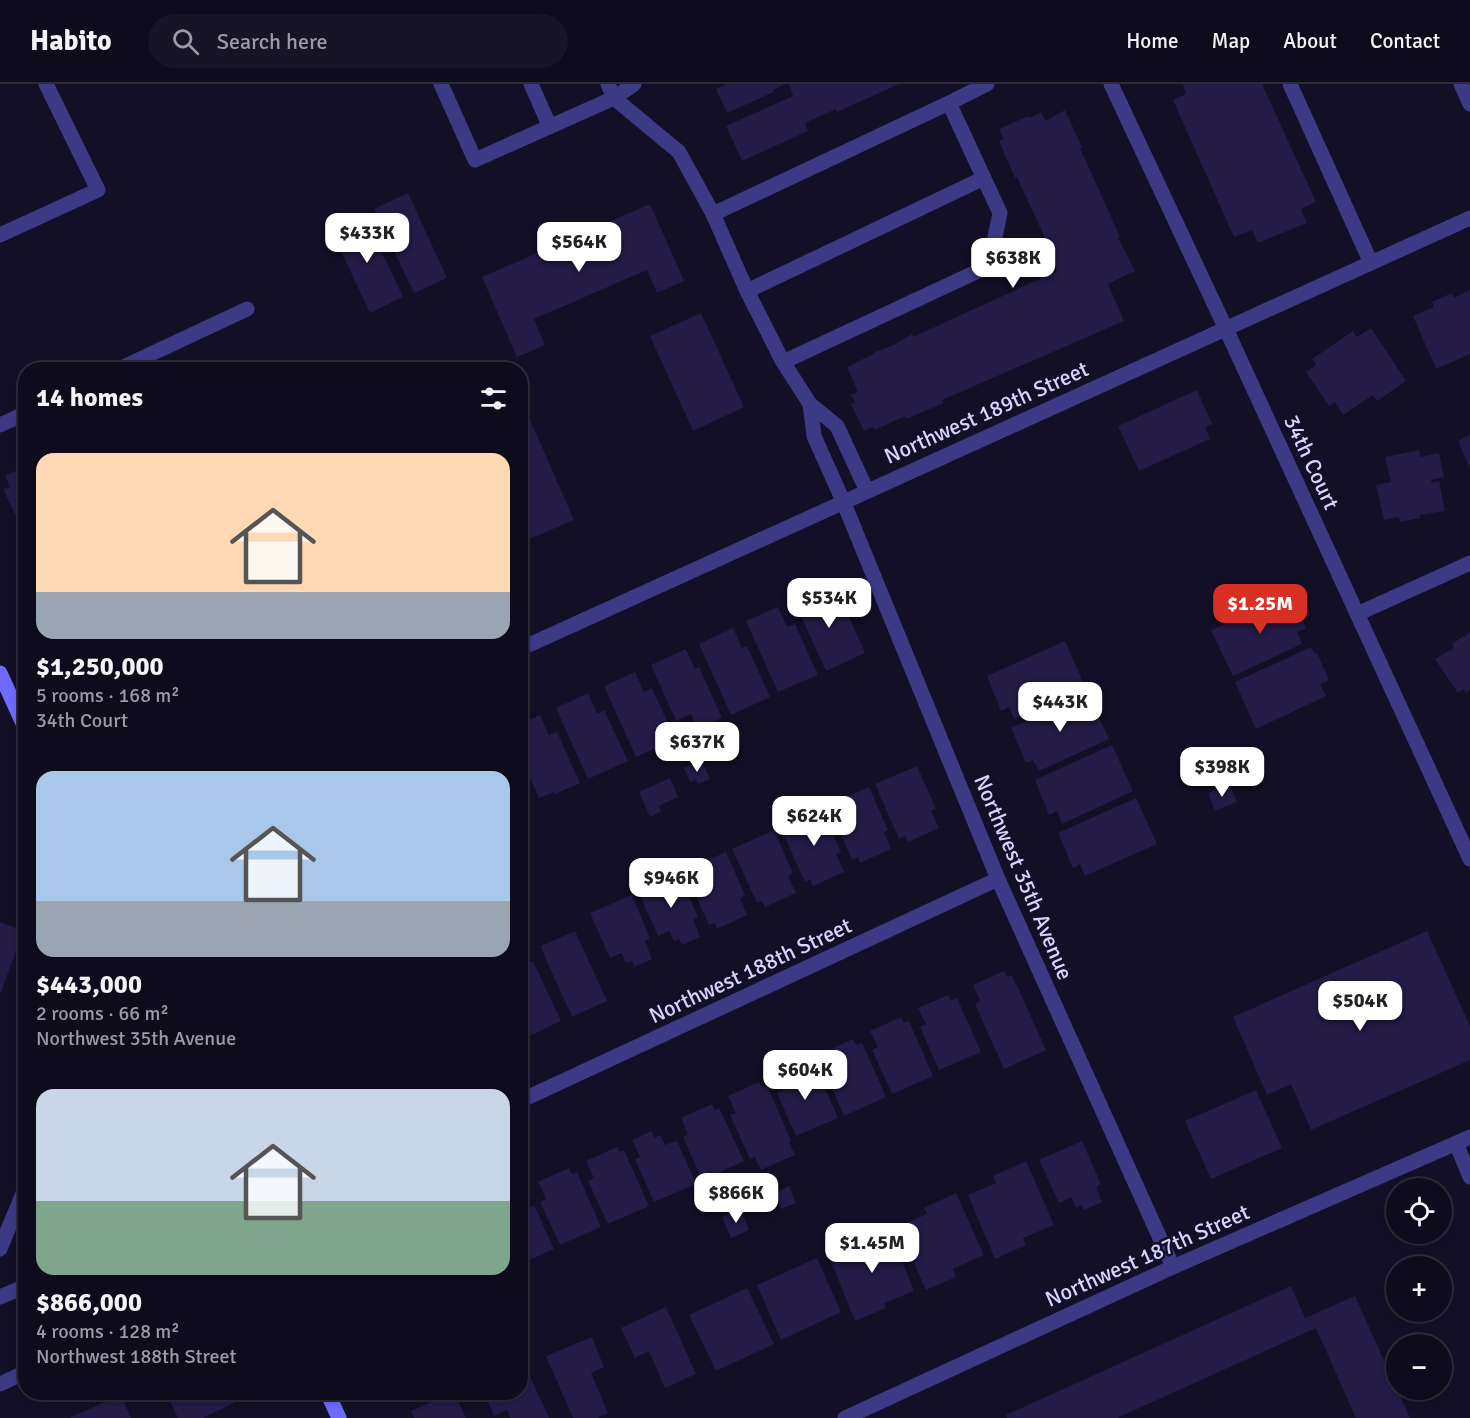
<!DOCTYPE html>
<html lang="en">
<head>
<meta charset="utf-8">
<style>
	:root { --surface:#0e0b1c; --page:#171425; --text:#f1f3f6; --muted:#9b9ba3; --line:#2e2b3b; --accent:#d93025 }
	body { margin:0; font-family:Signika,sans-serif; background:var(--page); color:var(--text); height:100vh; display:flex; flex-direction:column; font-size:22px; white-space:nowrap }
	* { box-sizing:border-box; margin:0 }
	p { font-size:20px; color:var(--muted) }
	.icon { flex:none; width:33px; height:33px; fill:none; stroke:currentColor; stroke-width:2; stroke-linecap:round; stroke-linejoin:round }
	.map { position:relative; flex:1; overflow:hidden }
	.side { position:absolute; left:18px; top:278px; width:510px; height:1038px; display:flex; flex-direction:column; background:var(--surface); border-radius:24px; box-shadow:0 3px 9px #0003,0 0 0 2px var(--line) }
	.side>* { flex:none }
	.controls { position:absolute; left:1386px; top:1094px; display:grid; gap:12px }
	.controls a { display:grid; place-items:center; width:66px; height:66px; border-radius:50%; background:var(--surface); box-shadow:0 3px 9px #0003,0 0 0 2px var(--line); font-size:30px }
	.price { position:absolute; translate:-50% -51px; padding:0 14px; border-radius:12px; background:#fff; color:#222; font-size:20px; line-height:39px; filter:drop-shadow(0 2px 3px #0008) }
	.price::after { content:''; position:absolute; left:50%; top:36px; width:18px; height:14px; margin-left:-9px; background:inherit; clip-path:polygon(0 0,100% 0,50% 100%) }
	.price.selected { background:var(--accent); color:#fff }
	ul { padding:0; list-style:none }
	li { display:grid; align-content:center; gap:12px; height:318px; padding:0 18px }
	li span { display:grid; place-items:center; height:186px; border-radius:18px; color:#555 }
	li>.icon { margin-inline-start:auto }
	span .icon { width:108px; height:108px; fill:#fffc; stroke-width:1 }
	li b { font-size:26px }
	h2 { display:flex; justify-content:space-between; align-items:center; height:72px; padding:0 18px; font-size:26px }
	header { display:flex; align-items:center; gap:36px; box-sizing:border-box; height:84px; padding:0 30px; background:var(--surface); border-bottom:2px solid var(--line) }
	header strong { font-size:28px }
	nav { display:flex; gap:33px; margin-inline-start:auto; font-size:21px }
	.search { width:420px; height:54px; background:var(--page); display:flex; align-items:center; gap:15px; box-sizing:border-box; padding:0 21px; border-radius:33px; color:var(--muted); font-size:22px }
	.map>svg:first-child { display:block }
	.building { fill:#241b47 }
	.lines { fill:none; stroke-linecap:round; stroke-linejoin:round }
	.service { stroke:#3d3a85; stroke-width:15 }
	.minor { stroke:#3d3a85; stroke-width:15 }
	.secondary { stroke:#6f6bff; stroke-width:15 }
	.labels { text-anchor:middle; stroke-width:5; stroke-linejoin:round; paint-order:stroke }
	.street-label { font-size:22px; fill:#d9d4ff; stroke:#130f26 }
</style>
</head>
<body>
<header>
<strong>Habito</strong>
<div class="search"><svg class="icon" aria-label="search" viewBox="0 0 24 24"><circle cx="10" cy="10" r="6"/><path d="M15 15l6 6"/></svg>Search here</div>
<nav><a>Home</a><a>Map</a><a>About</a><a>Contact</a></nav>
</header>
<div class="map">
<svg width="1470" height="1334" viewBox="0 0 1470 1334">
	<rect width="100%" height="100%" fill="#130f26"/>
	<path class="building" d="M727,0H785L773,6L774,8L727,29L716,5Z
		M789,0H899L837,28L836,25L805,39L808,47L742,77L726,42L793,12Z
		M1184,0H1262L1316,118L1301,125L1307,139L1258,159L1252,146L1234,153L1173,16L1186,10L1183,1Z
		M1065,26L1082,63L1080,64L1120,153L1118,154L1135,187L1108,200L1124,237L942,316L944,319L906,335L905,332L875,346L873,343L864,347L851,320L855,318L851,311L858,308L847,283L875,269V268L894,261L912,250L913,253L1057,187L1054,180L1056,178L1017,93L1015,94L999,57L1004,55L999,45L1028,32L1030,34L1041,28L1046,37Z
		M408,109L447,194L414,209L374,125Z
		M650,120L684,197L657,209L647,186L534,235L545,261L517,273L482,193Z
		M364,130L403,213L370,229L331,146Z
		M1470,206V270L1436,285L1413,232L1434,223L1432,218L1452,209L1454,214Z
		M701,229L744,323L693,347L650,252Z
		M1371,244L1406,297L1377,317L1373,311L1343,331L1335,318L1329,322L1306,288L1316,281L1312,275L1353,247L1357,253Z
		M1197,306L1212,340L1205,343L1210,355L1139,387L1118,342Z
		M520,313L574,436L520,459Z
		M1470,351V385L1458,357Z
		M1419,366L1420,373L1439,369L1444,393L1431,396L1432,399L1439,397L1445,427L1420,431V434L1400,438L1399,433L1384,436L1376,401L1391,398L1385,373Z
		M26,382V445L23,447L3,405L10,403L5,392Z
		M826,502L835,522L843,519L865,569L826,587L794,517Z
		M1288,511L1291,518L1294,517L1306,544L1297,548L1302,560L1233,592L1211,546Z
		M778,523L787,543L795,540L818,591L778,608L746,537Z
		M733,544L742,564L747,562L770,613L731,631L699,560Z
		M1470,548V606L1466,609L1464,605L1458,609L1435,575L1454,564L1452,560Z
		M1065,557L1085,603L1014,635L1009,623L1001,627L987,592Z
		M1311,563L1315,570L1317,569L1329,596L1320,600L1326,612L1256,645L1235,598Z
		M686,565L695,585L699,583L722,634L697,645L691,630L676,637L651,581Z
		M635,588L644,608L652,604L675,655L636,673L604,602Z
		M588,609L597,630L604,626L628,677L588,695L556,624Z
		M1088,609L1109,655L1039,687L1033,676L1026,679L1011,644Z
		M540,631L549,651L557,648L580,699L555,710L554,708L539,714L520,672V640Z
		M1112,661L1133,707L1062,740L1057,727L1049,731L1035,696Z
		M702,677L710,695L698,700L696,696L690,698L684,684Z
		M917,682L936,725L931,727L939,744L908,758L905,752L899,755L875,700Z
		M670,694L678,713L659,722L661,727L650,733L639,708Z
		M1229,700L1237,718L1215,727L1208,709Z
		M869,703L888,746L884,748L891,765L860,779L858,773L852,776L828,721Z
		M1136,714L1157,760L1085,792L1080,780L1073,784L1058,749Z
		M822,725L841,768L836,770L844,788L813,802L810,795L805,798L780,743Z
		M774,746L793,789L788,792L796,809L765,823L762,817L757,819L732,765Z
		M726,768L745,811L740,814L747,831L717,845L715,839L709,841L685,787Z
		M679,789L698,833L693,835L700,853L682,861L679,855L674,857L669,847L658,852L638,807Z
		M632,811L650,855L645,857L652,875L634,883L632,877L626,879L622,869L610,874L590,829Z
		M0,838L24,847L0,910Z
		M575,847L607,917L572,933L544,871L541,862Z
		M1427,847L1470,942V976L1311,1046L1291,1000L1267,1011L1233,933Z
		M533,877L561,937L525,954L520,943V882Z
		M1004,887L1007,893L1012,891L1046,966L1004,985L975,920L980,917L973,901Z
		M948,911L951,916L957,914L981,968L939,986L920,943L926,940L918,924Z
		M901,933L904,939L909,937L933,992L892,1010L872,966L878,963L870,947Z
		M853,955L856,961L862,959L886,1013L844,1032L825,988L830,985L823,969Z
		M794,982L797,987L802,985L807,995L819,990L838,1034L796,1052L777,1009L783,1007L776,990Z
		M759,998L762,1004L767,1002L791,1056L789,1058L795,1071L761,1086L755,1073L750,1075L730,1031L736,1029L728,1012Z
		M1256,1006L1282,1064L1211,1095L1185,1037Z
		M712,1020L715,1026L719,1024L744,1077L702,1096L683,1053L688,1050L681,1034Z
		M652,1047L654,1054L660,1051L665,1061L677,1057L696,1100L654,1118L635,1075L640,1073L632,1056Z
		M1082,1057L1101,1100L1096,1103L1102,1118L1084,1126L1081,1121L1076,1124L1071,1113L1059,1119L1039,1076Z
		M617,1063L619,1068L624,1066L649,1122L608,1140L588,1097L594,1094L586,1077Z
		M1026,1077L1054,1141L1023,1154L1026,1161L995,1175L968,1111L996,1099L993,1092Z
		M569,1084L572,1090L577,1088L601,1143L560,1161L540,1118L546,1115L538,1098Z
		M789,1102L796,1119L781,1125L774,1109Z
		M956,1109L984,1171L953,1185L956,1193L926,1206L898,1143L927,1130L924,1124Z
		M520,1120L523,1126L534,1121L554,1165L520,1180Z
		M740,1125L749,1146L731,1154L722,1133Z
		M887,1141L914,1207L884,1219L886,1224L855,1237L830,1175L859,1163L855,1155Z
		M817,1174L841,1228L781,1256L757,1201Z
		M1291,1202L1305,1234L1355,1212L1410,1334H1356L1316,1244L1117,1334H1007L1006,1331Z
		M747,1204L774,1260L716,1287L689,1231Z
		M666,1223L696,1290L665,1304L649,1267L635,1274L621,1244Z
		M592,1253L604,1283L591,1289L608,1329L597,1334H573L546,1272Z
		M525,1281L549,1334H510L507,1326L494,1332L484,1308H520V1283Z
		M166,1308H229L234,1319L203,1334H178Z
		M454,1308L466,1334H414L411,1327Z
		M121,1311L131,1334H69Z"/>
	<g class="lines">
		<path class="service" d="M441,0L475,76L614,14L634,0
			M531,0L550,43
			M608,0L614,14L679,68L713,130L747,207L783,278L810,320L837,342L867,407
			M1290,0L1371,179
			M713,130L949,19L987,0
			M0,151L98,106L46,0
			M747,207L984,94
			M783,278L989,182L1000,129L949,19
			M810,320L814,352L843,417
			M0,1165L26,1102
			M0,1213L26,1202"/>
		<path class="minor" d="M1111,0L1226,245L1470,775
			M1461,0L1470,20
			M119,285L247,225
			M0,341L26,329
			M843,417L998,795L1173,1183
			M1357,530L1470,479
			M520,565C837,420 1154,278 1470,134
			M520,1017L998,795
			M1456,1059L1470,1093
			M0,1300L26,1288
			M845,1334L1173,1183L1470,1053"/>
		<path class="secondary" d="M0,589L26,646
			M327,1308L339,1334"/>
	</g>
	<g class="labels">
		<g class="street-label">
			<text transform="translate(986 328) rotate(-24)" y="8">Northwest 189th Street</text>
			<text transform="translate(1312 378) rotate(65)" y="8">34th Court</text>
			<text transform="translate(1024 793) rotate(67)" y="8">Northwest 35th Avenue</text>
			<text transform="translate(750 886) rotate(-25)" y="8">Northwest 188th Street</text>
			<text transform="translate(1147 1171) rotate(-24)" y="8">Northwest 187th Street</text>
		</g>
	</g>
</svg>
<div class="controls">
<a><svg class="icon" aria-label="locate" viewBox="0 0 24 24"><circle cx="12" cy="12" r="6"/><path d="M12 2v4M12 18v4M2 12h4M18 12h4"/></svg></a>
<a>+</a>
<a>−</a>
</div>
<b class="price" style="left:367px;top:180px">$433K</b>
<b class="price" style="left:579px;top:189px">$564K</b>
<b class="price" style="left:1013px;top:205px">$638K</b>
<b class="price" style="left:829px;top:545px">$534K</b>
<b class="price selected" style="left:1260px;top:551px">$1.25M</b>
<b class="price" style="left:1060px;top:649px">$443K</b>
<b class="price" style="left:697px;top:689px">$637K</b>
<b class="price" style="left:1222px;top:714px">$398K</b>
<b class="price" style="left:814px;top:763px">$624K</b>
<b class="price" style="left:671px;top:825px">$946K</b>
<b class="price" style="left:1360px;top:948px">$504K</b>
<b class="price" style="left:805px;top:1017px">$604K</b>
<b class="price" style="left:736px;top:1140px">$866K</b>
<b class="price" style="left:872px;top:1190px">$1.45M</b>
<section class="side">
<h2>14 homes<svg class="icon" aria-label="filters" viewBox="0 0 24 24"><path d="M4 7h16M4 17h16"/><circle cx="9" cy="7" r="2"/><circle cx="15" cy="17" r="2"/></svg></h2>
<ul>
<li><span style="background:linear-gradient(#ffd9b3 75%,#9aa5b1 0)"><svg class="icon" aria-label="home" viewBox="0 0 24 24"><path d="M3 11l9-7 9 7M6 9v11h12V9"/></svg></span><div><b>$1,250,000</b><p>5 rooms · 168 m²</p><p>34th Court</p></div></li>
<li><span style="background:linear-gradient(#a9c7e8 70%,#9aa5b1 0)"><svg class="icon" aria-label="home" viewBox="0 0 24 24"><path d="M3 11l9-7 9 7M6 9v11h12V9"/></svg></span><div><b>$443,000</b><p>2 rooms · 66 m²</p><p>Northwest 35th Avenue</p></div></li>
<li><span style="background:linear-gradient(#c9d6e8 60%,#7fa58c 0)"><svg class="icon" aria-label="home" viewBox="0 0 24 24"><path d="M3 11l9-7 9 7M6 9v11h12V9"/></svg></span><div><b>$866,000</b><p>4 rooms · 128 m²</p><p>Northwest 188th Street</p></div></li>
</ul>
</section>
</div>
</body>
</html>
